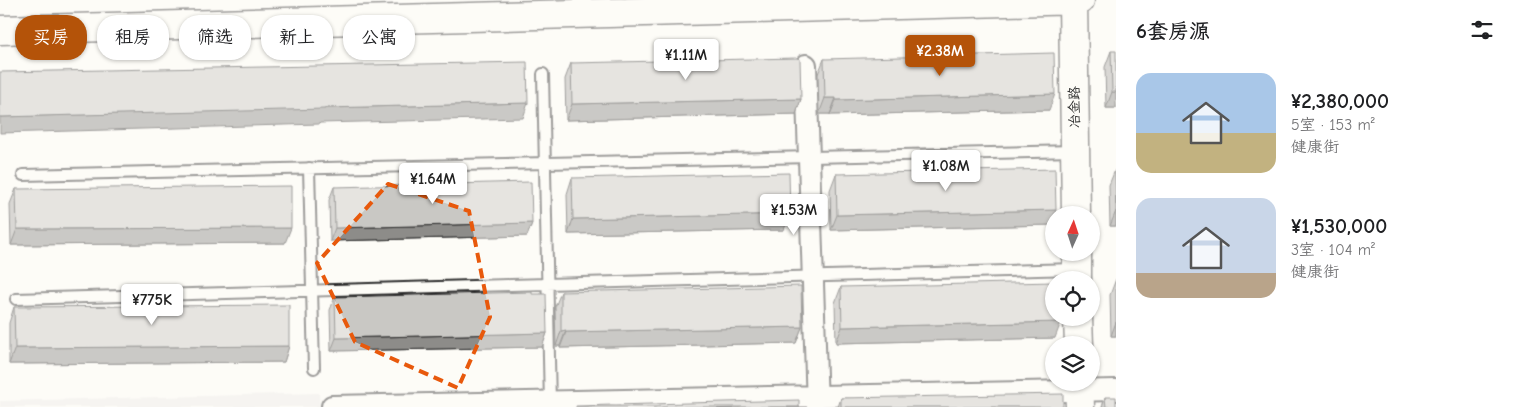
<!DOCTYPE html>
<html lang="zh">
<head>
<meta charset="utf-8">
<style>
	:root { --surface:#fff; --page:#f6f6f6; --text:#202124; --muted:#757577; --accent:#b45309 }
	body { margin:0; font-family:"Comic Neue","LXGW WenKai TC",sans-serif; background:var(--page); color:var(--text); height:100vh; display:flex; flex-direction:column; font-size:19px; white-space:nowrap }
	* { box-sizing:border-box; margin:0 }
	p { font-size:16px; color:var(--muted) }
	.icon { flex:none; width:28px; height:28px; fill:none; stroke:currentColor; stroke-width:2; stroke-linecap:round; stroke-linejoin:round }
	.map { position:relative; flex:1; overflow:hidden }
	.panel { display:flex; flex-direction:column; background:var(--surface); width:400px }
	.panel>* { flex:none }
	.guide { position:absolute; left:15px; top:15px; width:475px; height:45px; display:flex; gap:10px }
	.needle { width:32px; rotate:3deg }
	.fabs { position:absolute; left:1045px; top:206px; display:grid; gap:10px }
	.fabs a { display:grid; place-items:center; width:55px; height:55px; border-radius:50%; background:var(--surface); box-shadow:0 1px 4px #0004; font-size:25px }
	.price { position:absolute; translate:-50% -42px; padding:0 11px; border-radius:5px; background:#fff; color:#222; font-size:16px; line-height:32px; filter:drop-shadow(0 1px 2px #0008) }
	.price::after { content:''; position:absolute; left:50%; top:30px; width:15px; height:11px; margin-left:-8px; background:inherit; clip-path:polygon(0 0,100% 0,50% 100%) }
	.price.selected { background:var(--accent); color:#fff }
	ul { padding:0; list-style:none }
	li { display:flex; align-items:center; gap:15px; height:125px; padding:0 20px }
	li span { display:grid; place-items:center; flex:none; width:140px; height:100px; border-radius:15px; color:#555 }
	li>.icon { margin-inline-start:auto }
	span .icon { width:60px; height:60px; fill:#fffc; stroke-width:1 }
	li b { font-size:21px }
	h2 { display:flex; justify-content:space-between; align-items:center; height:60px; padding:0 20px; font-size:21px }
	.chip { padding:0 18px; border-radius:20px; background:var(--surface); box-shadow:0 1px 4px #0004; font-size:18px; line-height:45px }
	.chip.selected { background:var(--accent); color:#fff }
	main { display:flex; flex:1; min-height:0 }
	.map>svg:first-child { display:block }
	.built { fill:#edece8 }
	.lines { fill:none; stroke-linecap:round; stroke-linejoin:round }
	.lane-casing { stroke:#2b2b2b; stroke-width:14 }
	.street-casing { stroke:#2b2b2b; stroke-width:24 }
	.secondary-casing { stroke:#2b2b2b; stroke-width:31 }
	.lane { stroke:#fdfcf7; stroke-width:10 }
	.street { stroke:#fdfcf7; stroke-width:20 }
	.secondary { stroke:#fdfcf7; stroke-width:28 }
	.wall { fill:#adaca9; stroke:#2b2b2b }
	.shaded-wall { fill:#8d8c89; stroke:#2b2b2b }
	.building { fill:#c9c8c4; stroke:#2b2b2b }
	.marked { fill:none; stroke:#e8590c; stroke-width:4; stroke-dasharray:10 6; stroke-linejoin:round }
	.labels { text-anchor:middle; stroke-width:5; stroke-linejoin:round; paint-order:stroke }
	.street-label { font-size:14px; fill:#2b2b2b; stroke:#fdfcf7 }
</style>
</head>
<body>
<main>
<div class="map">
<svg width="1116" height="407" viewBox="0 0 1116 407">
	<rect width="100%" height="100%" fill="#fdfcf7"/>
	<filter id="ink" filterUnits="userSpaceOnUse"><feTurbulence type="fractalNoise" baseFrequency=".02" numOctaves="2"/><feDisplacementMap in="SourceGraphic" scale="10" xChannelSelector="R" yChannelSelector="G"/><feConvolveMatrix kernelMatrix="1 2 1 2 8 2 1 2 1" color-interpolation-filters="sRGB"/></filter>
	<g filter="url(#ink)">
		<path class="built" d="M319,393L320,407H0V401Z"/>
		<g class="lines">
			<defs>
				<path id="lane" d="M543,74L550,405
					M309,168L314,368
					M23,175L1074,151
					M16,299L1075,269"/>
				<path id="street" d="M806,65L817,407
					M332,406L1116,390"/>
				<path id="secondary" d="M1073,0L1076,215
					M0,30L1080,0
					M1077,252V280
					M1078,318L1079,345
					M1079,382L1080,407"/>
			</defs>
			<use href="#lane" class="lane-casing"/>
			<use href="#street" class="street-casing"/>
			<use href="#secondary" class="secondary-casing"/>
			<use href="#lane" class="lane"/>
			<use href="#street" class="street"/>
			<use href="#secondary" class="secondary"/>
		</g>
		<path class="wall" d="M1111,51L1116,108H1106L1105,67Z
			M824,59L1049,110L830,115V114H819L818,74Z
			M571,63L801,99L796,114L566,120L565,79Z
			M1115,170H1116V226H1110L1109,185Z
			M836,174L1054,215V217L1051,225L831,230L830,190Z
			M572,178L784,230L568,234L567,194Z
			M334,187L532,223L527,236L330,241L329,200Z
			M16,189L285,243L11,245L10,204Z
			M1116,279V336H1111L1110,295Z
			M841,287L1055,338L836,343L835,303Z
			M561,292L802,327L796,343L560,348V346H556L555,307Z
			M532,294L547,333L542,347L331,351L330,310L335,297Z
			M14,307L289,346L284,362L9,364V323Z
			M1105,397L1116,407H1102Z
			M841,398L1063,407H838Z"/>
		<path class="shaded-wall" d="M1112,92H1116V108H1106Z
			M1055,94L1049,110L830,115L836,100Z
			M825,98H836L830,114H819Z
			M801,99L796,114L566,120L572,104Z
			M528,103L523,118L320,123L319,124L0,133V117L325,108Z
			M1056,210L1051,225L831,230L837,215Z
			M1116,211V226H1110Z
			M790,214L784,230L568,234L573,219Z
			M532,223L527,236L330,241L335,228Z
			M291,228L285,243L11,245L17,229Z
			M1061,322L1055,338L836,343L842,327Z
			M1116,322V336H1111Z
			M802,327L796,343L560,348L566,332Z
			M566,330L560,346H556L561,331Z
			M547,333L542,347L331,351L336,338Z
			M289,346L284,362L9,364L15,348Z"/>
		<path class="building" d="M1111,51H1116V92H1112Z
			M1054,53L1055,94L836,100V98H825L824,59Z
			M797,58L800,59L801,99L572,104L571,63Z
			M527,62L528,103L325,108V109L0,117V72Z
			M1055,169L1056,210L837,215L836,174Z
			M1115,170H1116V205Z
			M789,173L790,214L573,219L572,178Z
			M531,182L532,223L335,228L334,187Z
			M291,186V228L17,229L16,189Z
			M1054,282V318H1061V322L842,327L841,287Z
			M801,286L802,327L566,332V330L561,331V292Z
			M532,292V294H546L547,333L336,338L335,297Z
			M289,305V346L15,348L14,307Z
			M1063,394V407H841V398Z
			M1105,397H1116V407H1106Z
			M799,400V407H576V406Z"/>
	</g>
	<path d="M0 0H1116V407H0ZM388,184L469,211L490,317L458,388L355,342L317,263Z" fill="#fdfcf7" fill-opacity=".55" fill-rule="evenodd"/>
	<path class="marked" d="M388,184L469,211L490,317L458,388L355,342L317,263Z"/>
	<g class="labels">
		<g class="street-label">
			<text transform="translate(1074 107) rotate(-91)" y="5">冶金路</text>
		</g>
	</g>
</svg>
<div class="fabs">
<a><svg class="needle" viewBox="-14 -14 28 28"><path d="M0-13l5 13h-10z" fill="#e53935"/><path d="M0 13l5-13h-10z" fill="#757577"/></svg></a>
<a><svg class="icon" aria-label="locate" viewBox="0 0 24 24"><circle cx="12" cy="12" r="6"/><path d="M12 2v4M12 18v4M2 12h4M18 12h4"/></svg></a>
<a><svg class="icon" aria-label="layers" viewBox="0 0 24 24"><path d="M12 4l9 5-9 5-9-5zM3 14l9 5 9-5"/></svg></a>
</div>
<b class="price selected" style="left:940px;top:77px">¥2.38M</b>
<b class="price" style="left:686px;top:81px">¥1.11M</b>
<b class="price" style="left:946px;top:192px">¥1.08M</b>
<b class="price" style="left:433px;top:205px">¥1.64M</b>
<b class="price" style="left:794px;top:236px">¥1.53M</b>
<b class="price" style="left:152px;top:326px">¥775K</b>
<div class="guide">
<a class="chip selected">买房</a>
<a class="chip">租房</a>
<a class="chip">筛选</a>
<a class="chip">新上</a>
<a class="chip">公寓</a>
</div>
</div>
<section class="panel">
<h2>6套房源<svg class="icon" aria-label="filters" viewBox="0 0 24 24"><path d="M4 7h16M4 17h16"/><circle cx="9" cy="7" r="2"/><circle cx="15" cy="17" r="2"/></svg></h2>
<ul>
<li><span style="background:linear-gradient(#a9c7e8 60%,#c2b280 0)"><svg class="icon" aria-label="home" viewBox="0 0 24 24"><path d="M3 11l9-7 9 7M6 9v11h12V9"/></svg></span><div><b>¥2,380,000</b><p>5室 · 153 m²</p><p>健康街</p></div></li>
<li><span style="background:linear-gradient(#c9d6e8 75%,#b9a48a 0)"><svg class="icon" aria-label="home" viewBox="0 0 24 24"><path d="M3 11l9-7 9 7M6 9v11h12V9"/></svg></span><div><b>¥1,530,000</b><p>3室 · 104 m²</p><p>健康街</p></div></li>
</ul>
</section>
</main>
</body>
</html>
